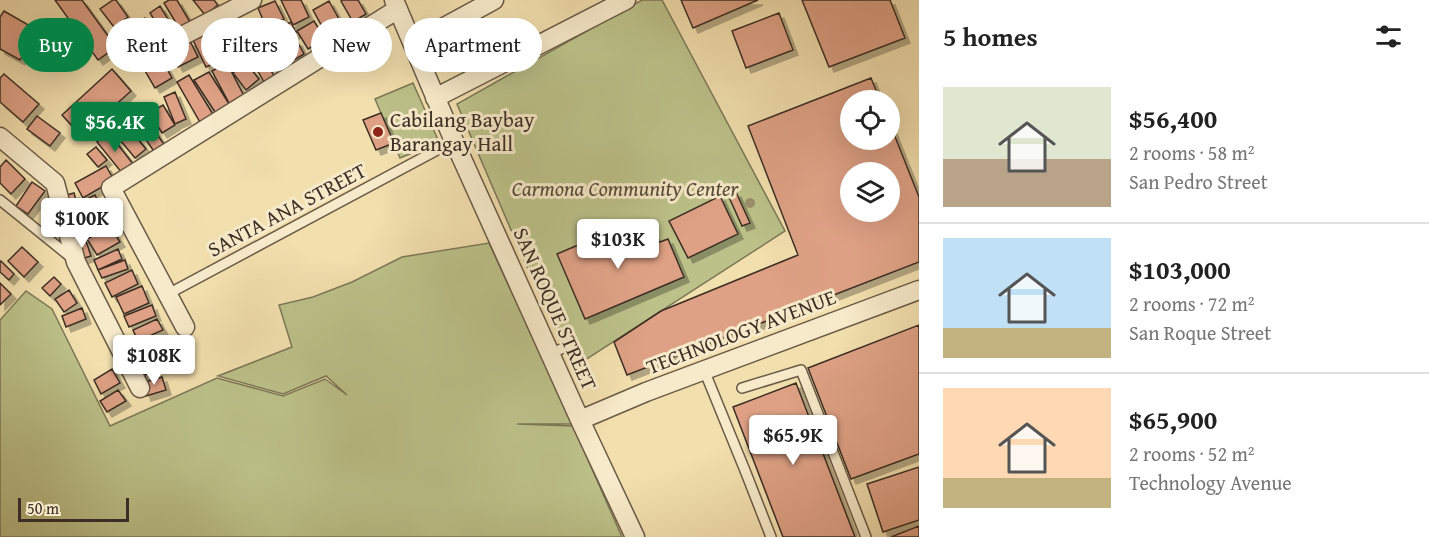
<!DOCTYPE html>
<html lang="en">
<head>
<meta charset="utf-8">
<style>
	:root { --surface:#fff; --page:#f6f6f6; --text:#222; --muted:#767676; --line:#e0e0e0; --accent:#0b8043 }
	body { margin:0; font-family:"Gentium Book Plus",serif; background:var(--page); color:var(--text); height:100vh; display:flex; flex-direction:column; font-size:22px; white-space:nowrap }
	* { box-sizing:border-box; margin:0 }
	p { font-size:20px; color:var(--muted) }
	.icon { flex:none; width:33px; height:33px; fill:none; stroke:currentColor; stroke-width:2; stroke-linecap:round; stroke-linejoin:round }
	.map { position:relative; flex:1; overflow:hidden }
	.panel { display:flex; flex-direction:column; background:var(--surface); width:510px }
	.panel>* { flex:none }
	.guide { position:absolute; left:18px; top:18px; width:570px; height:54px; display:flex; gap:12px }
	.tools { position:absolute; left:840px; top:90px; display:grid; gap:12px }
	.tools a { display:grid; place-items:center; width:60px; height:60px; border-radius:50%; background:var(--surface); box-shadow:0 6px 24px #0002; font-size:30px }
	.scale { position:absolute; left:18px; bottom:15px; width:111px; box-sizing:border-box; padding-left:6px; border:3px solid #3c2e24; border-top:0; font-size:16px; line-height:21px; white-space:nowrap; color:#3c2e24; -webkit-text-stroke:4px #f7eaca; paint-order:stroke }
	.price { position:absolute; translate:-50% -51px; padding:0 14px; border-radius:6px; background:#fff; color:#222; font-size:20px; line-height:39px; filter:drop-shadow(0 2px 3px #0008) }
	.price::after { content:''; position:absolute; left:50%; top:36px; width:18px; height:14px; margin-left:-9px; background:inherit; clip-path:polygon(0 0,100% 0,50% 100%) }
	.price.on { background:var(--accent); color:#fff }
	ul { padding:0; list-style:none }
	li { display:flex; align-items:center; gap:18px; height:150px; padding:0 24px }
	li+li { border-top:2px solid var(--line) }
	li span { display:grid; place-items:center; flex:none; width:168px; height:120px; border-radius:0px; color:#555 }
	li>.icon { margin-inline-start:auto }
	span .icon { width:72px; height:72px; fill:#fffc; stroke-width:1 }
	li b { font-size:26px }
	h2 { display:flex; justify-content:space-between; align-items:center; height:72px; padding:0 24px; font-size:26px }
	.pill { padding:0 21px; border-radius:27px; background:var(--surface); box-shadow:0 6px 24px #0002; font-size:21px; line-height:54px }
	.pill.on { background:var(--accent); color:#fff }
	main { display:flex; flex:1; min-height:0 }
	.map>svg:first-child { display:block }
	.green { fill:#bcc189; stroke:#7c7856; stroke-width:1.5 }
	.building { fill:#dea185; stroke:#3c2e24; stroke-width:1.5; fill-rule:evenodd; filter:url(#shadow) }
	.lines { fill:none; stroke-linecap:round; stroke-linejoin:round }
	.lane-casing { stroke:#6a5a46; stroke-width:12 }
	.street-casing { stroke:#6a5a46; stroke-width:21 }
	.lane { stroke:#f7eaca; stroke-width:9 }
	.street { stroke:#f7eaca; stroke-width:18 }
	.tree { fill:#9c8e6d }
	.poi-dot { fill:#8f2418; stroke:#f7eaca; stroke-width:2 }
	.labels { text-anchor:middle; stroke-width:6; stroke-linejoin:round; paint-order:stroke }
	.poi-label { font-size:21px; fill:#3c2e24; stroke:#f7eaca; text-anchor:start }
	.park-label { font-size:21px; font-style:italic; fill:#564b38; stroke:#f7eaca }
	.street-label { font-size:21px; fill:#3c2e24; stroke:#f7eaca }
</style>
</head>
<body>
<main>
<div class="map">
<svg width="919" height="537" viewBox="0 0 919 537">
	<defs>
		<filter id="shadow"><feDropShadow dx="5" dy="5" stdDeviation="0" flood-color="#0004"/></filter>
	</defs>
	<rect width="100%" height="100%" fill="#f2dfae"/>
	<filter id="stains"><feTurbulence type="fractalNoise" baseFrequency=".00333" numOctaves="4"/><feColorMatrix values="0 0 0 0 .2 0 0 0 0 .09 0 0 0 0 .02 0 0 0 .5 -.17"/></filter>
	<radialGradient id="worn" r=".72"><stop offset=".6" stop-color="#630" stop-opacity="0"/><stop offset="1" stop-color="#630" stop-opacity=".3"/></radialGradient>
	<path class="green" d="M642,0H662L785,231L579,364L526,265L457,104Z
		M413,83L439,142L400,158L375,99Z
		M489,243L573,424H517L573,426L622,537H0V320L26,291L52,309L110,426L217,378L283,396L325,379L347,395L326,376L283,394L218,376L292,347L279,305L313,297L352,282L402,257Z"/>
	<path class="building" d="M55,0H82L116,47L98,60Z
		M113,0H116L128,17L114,27L100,9Z
		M169,0H177L190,22L179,28L164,3Z
		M193,0H214L218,5L205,15Z
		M281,0H301L309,17L293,25Z
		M343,0H358L366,14L353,22L341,1Z
		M681,0H758L693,28Z
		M802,0H890L905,38L829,67Z
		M275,1L284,19L266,27L258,8Z
		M329,1L345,30L329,39L313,10Z
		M160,6L174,29L164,36L150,13Z
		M4,11L37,30L20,60L0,49V17Z
		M779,13L793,50L746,68L732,31Z
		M145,18L158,41L150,46L137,23Z
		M226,21L241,49L227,57L212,28Z
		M314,21L325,39L308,49L297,31Z
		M291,22L296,33L282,41L276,30Z
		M262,23L269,39L249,48L242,32Z
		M127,26L142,49L132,55L117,32Z
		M208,34L220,61L206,67L193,40Z
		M190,41L198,57L178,67L170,50Z
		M297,41L304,54L294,60L287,46Z
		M287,47L294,68L277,73L270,53Z
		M158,53L172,78L155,88L140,62Z
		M262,55L274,76L264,82L252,61Z
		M227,63L244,96L229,103L212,71Z
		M246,63L259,79L246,90L233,73Z
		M112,69L131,91L81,136L62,115Z
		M209,72L231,107L217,115L194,80Z
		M4,74L39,104L23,122L0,102V78Z
		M189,75L214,116L201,124L177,82Z
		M871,78L880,100H850V140H890V124L919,197V262L627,375L614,342L661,311L798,255L748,126ZM850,172H890V212H850Z
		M175,92L186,119L175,124L164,97Z
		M163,105L175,125L162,133L150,113Z
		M381,113L394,143L376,150L363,120Z
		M144,115L165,146L155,153L134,122Z
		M37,116L60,133L50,146L27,129Z
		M122,120L146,149L135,158L111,129Z
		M109,133L133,164L122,173L97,142Z
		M96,147L107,160L98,167L87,154Z
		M6,160L25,179L11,194L0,183V167Z
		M106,166L114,180L83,198L75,183Z
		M32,182L45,191L28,214L16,206Z
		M736,192L750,223L742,226L728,195Z
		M74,193L81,218L71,221L63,196Z
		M95,195L103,212L86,220L78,203Z
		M720,196L738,234L688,258L669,221Z
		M105,215L109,223L88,234L83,226Z
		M650,225L657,243L668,239L684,277L585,319L557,254L604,234L608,243Z
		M110,226L120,242L97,255L87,239Z
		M85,238L91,256L78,260L73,242Z
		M22,247L38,262L24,277L8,261Z
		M118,249L122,259L98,270L94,260Z
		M125,260L128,269L102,278L98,270Z
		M1,261L14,274L9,280L0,272V263Z
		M132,270L138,284L112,297L105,283Z
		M54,277L61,284L50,296L42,288Z
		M0,283L11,294L0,305Z
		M142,286L149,303L124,314L116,297Z
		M69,290L77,303L64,312L55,299Z
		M152,305L156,316L129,327L124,316Z
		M82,308L86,319L66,327L62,316Z
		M157,319L163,330L138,341L133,330Z
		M919,325V454L851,479L808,368Z
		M165,336L169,346L141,357L137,346Z
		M145,360L151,372L139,378L133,366Z
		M112,369L120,383L101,394L94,380Z
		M162,377L166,390L146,396L142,383Z
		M796,383L855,537H783L733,407Z
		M118,390L126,401L107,412L100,401Z
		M919,467V520L883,532L867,484Z
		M919,526V537H891Z"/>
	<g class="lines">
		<defs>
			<path id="lane" d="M0,200L73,259
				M168,294L454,141
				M551,354L569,345
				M704,370L746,473L771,537
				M742,388L801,370L866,537"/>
			<path id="street" d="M394,0L454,141L580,420L635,537
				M413,44L494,0
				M139,58L252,0
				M435,98L626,0
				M0,137L55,183L76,262L140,388
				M185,327L111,188L398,9
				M580,420L646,392L919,290"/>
		</defs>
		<use href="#lane" class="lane-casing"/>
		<use href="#street" class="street-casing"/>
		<use href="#lane" class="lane"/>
		<use href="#street" class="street"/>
	</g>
	<circle class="tree" cx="750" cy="203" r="5"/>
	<circle class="poi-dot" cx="378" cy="132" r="6"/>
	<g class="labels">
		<g class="poi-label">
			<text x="390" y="127">Cabilang Baybay<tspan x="390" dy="24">Barangay Hall</tspan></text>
		</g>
		<g class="park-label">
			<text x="625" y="196">Carmona Community Center</text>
		</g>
		<g class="street-label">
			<text transform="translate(287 210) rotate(-28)" y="7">SANTA ANA STREET</text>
			<text transform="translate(555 309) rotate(66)" y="7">SAN ROQUE STREET</text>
			<text transform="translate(741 332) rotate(-21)" y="7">TECHNOLOGY AVENUE</text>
		</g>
	</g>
	<rect width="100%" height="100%" filter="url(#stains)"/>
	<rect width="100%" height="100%" fill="url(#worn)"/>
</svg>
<div class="tools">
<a><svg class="icon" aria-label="locate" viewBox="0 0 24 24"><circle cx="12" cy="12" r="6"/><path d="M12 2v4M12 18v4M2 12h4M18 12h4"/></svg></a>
<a><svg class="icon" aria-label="layers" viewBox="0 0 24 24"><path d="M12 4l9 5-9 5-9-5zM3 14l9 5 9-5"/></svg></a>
</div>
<div class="scale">50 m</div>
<b class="price on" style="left:115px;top:153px">$56.4K</b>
<b class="price" style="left:82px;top:249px">$100K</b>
<b class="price" style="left:618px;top:270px">$103K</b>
<b class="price" style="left:154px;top:386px">$108K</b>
<b class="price" style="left:793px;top:466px">$65.9K</b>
<div class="guide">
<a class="pill on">Buy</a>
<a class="pill">Rent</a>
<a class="pill">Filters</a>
<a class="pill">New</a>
<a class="pill">Apartment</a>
</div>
</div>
<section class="panel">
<h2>5 homes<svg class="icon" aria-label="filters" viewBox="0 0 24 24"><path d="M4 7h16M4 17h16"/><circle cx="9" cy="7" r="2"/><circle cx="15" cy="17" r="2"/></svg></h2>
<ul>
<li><span style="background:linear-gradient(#dfe7d0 60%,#b9a48a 0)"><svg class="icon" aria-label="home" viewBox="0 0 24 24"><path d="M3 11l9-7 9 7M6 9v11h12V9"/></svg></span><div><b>$56,400</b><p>2 rooms · 58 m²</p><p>San Pedro Street</p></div></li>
<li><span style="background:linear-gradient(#bfe0f5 75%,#c2b280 0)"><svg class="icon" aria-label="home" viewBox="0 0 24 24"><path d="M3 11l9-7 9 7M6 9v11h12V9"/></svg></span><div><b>$103,000</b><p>2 rooms · 72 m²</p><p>San Roque Street</p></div></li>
<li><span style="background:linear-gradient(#ffd9b3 75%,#c2b280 0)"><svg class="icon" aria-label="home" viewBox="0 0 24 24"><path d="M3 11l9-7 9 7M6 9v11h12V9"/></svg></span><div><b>$65,900</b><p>2 rooms · 52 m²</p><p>Technology Avenue</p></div></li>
</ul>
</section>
</main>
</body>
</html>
